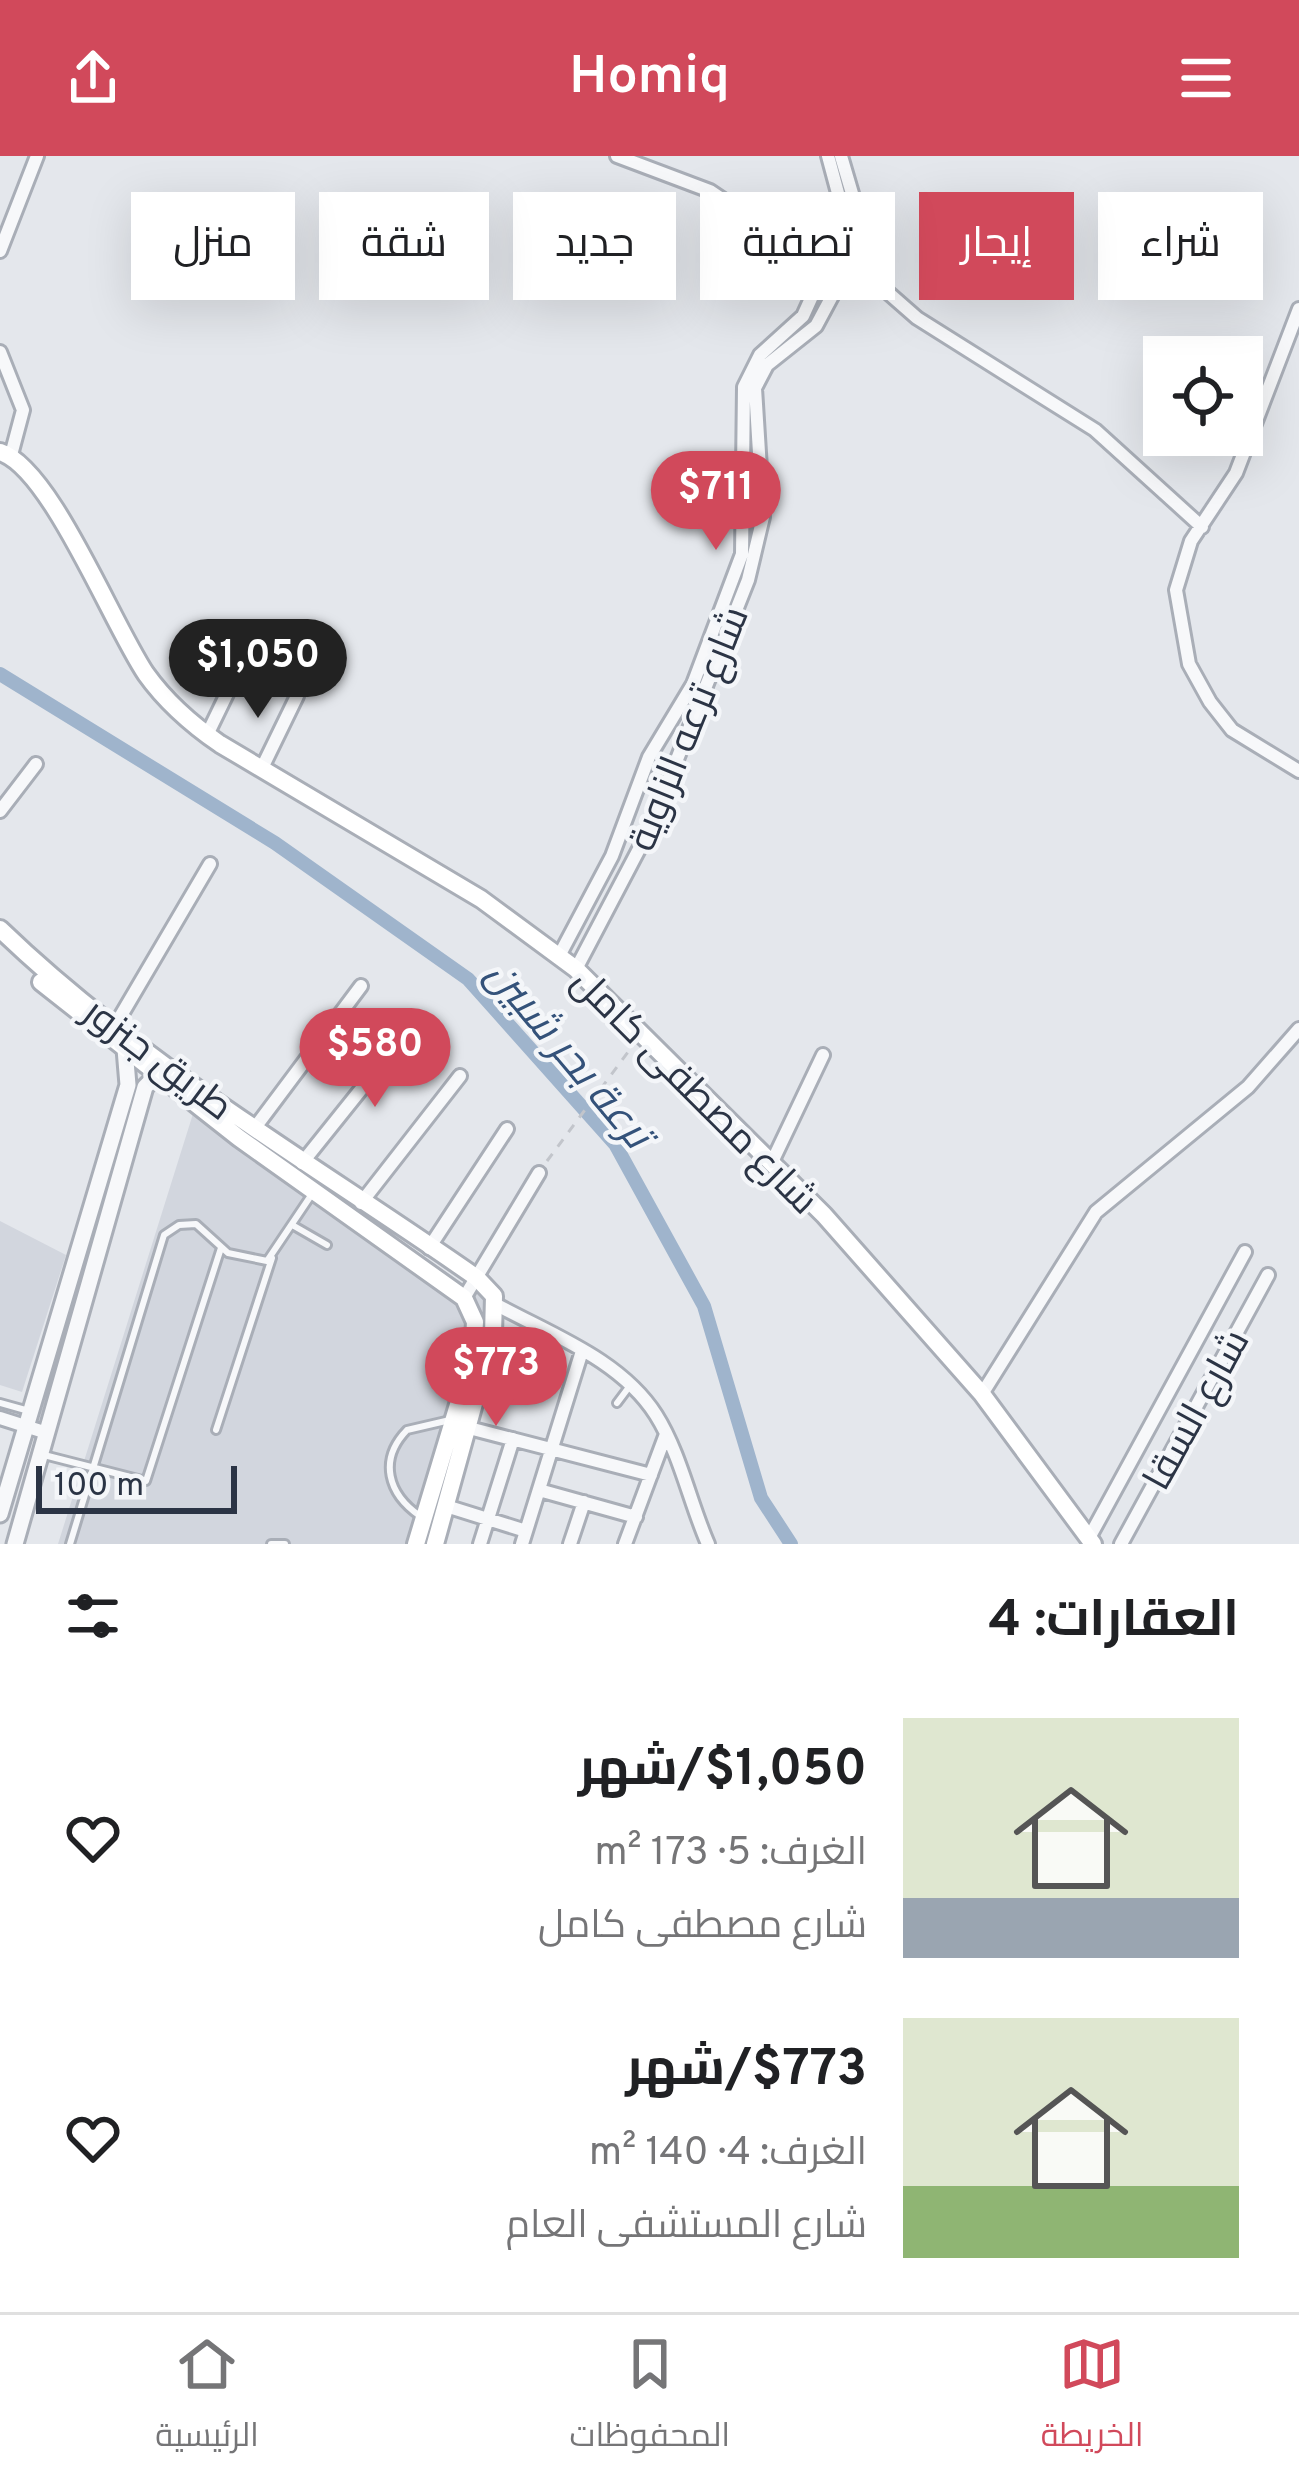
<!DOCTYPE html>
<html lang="ar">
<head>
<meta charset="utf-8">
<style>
	:root { --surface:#fff; --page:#f2f2f2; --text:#202124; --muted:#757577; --line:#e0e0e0; --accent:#d1495b }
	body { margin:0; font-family:Overpass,Cairo,sans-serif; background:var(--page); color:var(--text); direction:rtl; height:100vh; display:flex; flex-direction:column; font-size:45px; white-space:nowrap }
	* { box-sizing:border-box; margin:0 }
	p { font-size:39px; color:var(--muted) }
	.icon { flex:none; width:66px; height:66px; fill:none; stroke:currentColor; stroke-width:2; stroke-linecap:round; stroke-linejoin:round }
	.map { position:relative; height:1388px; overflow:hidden; direction:ltr }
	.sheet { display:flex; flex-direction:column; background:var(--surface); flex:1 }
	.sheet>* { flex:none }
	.top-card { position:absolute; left:36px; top:36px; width:1227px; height:108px; direction:rtl; display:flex; gap:24px }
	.tools { position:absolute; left:1143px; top:180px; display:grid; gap:24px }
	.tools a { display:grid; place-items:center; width:120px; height:120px; border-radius:0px; background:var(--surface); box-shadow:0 12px 48px #0002; font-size:60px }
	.scale { position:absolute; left:36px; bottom:30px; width:201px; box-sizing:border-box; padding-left:12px; border:6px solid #2b3445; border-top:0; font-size:33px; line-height:42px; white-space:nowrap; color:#2b3445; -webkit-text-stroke:9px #f4f6f9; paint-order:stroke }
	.price { position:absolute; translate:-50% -102px; padding:0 27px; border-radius:42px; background:var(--accent); color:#fff; font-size:39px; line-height:78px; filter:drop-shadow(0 3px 6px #0008) }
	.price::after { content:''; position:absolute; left:50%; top:72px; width:36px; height:27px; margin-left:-18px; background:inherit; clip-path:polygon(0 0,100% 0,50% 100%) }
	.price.current { background:#222; color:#fff }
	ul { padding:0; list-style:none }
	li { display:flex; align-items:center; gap:36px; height:300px; padding:0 60px }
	li span { display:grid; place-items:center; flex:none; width:336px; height:240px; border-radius:0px; color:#555 }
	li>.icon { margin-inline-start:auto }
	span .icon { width:144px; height:144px; fill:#fffc; stroke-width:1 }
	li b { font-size:51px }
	h2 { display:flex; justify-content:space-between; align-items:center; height:144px; padding:0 60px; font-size:51px }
	.tag { padding:0 42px; border-radius:0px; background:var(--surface); box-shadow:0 12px 48px #0002; font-size:42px; line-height:108px }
	.tag.current { background:var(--accent); color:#fff }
	header { display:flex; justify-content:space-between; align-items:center; height:156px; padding:0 60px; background:var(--accent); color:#fff; font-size:54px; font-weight:600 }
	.tabs { display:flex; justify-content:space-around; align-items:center; height:168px; border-top:3px solid var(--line); background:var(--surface); font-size:33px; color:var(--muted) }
	.tabs a { display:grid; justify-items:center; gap:6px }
	.tabs .current { color:var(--accent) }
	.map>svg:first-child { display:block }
	.built { fill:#d2d6de }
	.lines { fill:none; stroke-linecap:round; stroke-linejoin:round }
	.canal { stroke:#9fb4cc; stroke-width:14 }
	.service-casing { stroke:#a9aeb7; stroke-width:12 }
	.minor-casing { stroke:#a9aeb7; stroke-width:18 }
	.tertiary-casing { stroke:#a9aeb7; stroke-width:21 }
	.secondary-casing { stroke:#a9aeb7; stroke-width:22 }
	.path { stroke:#c2c5cb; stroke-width:3; stroke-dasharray:9 9; stroke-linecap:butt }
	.service { stroke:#f7f8fa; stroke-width:6 }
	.minor { stroke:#f7f8fa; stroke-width:12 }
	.tertiary { stroke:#f7f8fa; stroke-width:15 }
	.secondary { stroke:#fff; stroke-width:16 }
	.labels { text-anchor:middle; stroke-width:9; stroke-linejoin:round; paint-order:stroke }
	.street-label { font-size:39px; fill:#2b3445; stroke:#f4f6f9 }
	.water-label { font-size:42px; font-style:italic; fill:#34527a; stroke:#f4f6f9 }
</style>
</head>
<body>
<header><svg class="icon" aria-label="menu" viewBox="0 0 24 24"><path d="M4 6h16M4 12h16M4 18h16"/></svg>Homiq<svg class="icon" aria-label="share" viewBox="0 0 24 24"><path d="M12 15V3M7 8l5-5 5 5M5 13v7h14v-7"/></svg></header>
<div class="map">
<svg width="1299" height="1388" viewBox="0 0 1299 1388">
	<rect width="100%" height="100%" fill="#e4e7ec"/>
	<path class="built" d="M197,945L493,1148L407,1388H58Z
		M0,1065L66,1099L22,1236L0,1229Z"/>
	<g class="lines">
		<path class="canal" d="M0,518L275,687L468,823L615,988L704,1150L761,1342L791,1388"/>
		<defs>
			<path id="service" d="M294,1070L327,1089
				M0,1247L29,1255
				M617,1247L629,1231
				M216,1274L272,1102
				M44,1299L146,1325L221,1092
				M420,1360C388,1338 378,1304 407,1274L450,1264
				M70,1388L164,1079L179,1069L196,1068L228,1097L267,1105L312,1038
				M271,1388H285"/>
			<path id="minor" d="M617,0L710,35L790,89L833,98
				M0,95L37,0
				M846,114L860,112L917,162L1095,274L1202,371
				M1299,153L1236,317L1191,385L1176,434L1189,508L1210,546L1232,574L1299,615
				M0,196L23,254L11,299
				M207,579L254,482
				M262,612L297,540
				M0,655L36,608
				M559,800L612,700L649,601L693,528L742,398L744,231L760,199L803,160L839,81L842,52L828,0
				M576,813L649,674L748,424L763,361L755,232L767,209L816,170L846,114L856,51L841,0
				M116,868L210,708
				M254,973L361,830
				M772,1006L823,899
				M302,1007L411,871
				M361,1047L460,920
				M429,1092L507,973
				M464,1142L539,1017
				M497,1149C552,1179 621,1204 656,1259C680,1297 690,1347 708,1388
				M982,1238L1096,1056L1248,931L1299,873
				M0,1262L47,1277
				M469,1272L651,1319
				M539,1334L636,1361
				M446,1350L526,1375
				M1089,1382L1245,1096
				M480,1388L513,1283
				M522,1388L582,1195
				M570,1388L584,1346
				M625,1388L666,1278
				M1121,1388L1268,1119"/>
			<path id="tertiary" d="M0,1358L128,929L125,893
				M15,1388L145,931L157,919"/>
			<path id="secondary" d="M0,296C51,312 112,468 146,518C166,546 191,568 220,588L481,743L576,813L824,1059L982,1238L1093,1388
				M0,773C142,910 317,1010 477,1122L494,1140L493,1179L435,1388
				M41,826L239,982L464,1142L475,1166L473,1199L416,1388"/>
		</defs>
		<use href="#service" class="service-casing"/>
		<use href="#minor" class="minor-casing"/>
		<use href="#tertiary" class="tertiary-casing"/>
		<use href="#secondary" class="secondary-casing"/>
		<path class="path" d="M547,1005L634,888"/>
		<use href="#service" class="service"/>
		<use href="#minor" class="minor"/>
		<use href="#tertiary" class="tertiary"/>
		<use href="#secondary" class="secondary"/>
	</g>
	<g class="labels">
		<g class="street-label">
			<text transform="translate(687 572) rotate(-68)" y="14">شارع ترعه الزاوية</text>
			<text transform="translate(159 902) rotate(37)" y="14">طريق جنزور</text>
			<text transform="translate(696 934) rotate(45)" y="14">شارع مصطفى كامل</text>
			<text transform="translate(1195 1253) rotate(-61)" y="14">شارع السقا</text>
		</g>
		<g class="water-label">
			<text transform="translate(570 897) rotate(50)" y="15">ترعة بحر شبين</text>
		</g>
	</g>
</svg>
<div class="tools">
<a><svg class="icon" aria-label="locate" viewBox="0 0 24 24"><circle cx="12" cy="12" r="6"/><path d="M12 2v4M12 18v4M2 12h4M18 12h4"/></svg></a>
</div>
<div class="scale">100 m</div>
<b class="price" style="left:716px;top:397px">$711</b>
<b class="price current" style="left:258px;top:565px">$1,050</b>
<b class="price" style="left:375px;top:954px">$580</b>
<b class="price" style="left:496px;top:1273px">$773</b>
<div class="top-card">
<a class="tag">شراء</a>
<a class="tag current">إيجار</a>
<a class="tag">تصفية</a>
<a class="tag">جديد</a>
<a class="tag">شقة</a>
<a class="tag">منزل</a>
</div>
</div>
<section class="sheet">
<h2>العقارات: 4<svg class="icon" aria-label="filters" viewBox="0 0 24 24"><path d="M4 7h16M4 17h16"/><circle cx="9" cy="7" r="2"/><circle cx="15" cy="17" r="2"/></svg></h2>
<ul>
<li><span style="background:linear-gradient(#dfe7d0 75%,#9aa5b1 0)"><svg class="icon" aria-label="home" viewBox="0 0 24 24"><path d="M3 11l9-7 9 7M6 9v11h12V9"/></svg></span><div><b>$1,050/شهر</b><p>الغرف: 5 · 173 m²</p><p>شارع مصطفى كامل</p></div><svg class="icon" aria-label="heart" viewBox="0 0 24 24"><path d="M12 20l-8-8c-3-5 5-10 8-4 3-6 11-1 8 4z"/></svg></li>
<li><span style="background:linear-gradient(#dfe7d0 70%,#8fb573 0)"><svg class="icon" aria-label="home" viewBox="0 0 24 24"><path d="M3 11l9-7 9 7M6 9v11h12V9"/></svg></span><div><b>$773/شهر</b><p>الغرف: 4 · 140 m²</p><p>شارع المستشفى العام</p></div><svg class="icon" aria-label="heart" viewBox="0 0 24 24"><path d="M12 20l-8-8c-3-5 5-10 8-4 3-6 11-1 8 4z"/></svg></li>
</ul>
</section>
<nav class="tabs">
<a class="current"><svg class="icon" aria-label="map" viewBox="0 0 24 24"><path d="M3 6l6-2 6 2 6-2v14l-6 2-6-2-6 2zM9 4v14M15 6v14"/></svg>الخريطة</a>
<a><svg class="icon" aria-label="saved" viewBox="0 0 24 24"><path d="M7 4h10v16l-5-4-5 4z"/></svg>المحفوظات</a>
<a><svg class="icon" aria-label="home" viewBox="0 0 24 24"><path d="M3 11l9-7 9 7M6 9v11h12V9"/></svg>الرئيسية</a>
</nav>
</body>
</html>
